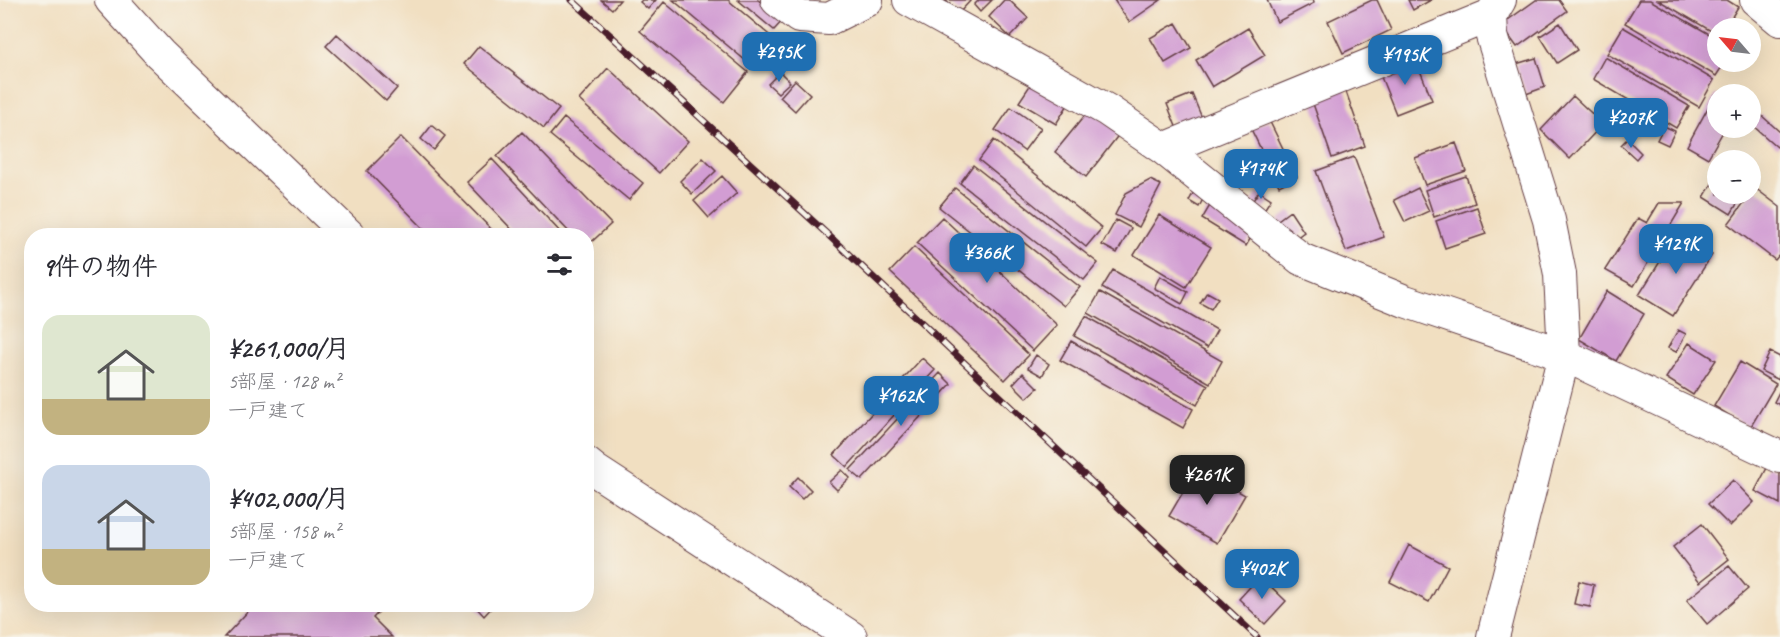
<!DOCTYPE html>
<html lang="ja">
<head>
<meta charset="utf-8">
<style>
	:root { --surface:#fff; --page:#f2f2f3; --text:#2b2b33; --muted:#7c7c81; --accent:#1f6fb2 }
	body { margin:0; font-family:Caveat,"Klee One",sans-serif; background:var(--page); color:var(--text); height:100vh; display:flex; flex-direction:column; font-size:22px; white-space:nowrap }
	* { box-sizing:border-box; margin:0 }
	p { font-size:20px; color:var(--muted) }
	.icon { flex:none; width:33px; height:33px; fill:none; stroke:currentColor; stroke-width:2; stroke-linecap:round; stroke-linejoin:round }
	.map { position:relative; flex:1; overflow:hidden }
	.drawer { position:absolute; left:24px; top:228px; width:570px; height:384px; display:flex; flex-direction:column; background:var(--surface); border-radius:24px; box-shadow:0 6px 24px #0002 }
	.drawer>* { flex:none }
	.needle { width:39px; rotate:298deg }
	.fabs { position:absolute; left:1707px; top:18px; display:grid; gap:12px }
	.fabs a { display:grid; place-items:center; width:54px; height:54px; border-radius:50%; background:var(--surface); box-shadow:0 6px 24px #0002; font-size:30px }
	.price { position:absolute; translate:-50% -51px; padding:0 14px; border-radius:12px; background:var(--accent); color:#fff; font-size:20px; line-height:39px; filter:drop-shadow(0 2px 3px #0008) }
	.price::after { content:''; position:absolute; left:50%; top:36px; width:18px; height:14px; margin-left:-9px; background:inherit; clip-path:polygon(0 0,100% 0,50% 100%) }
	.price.active { background:#222; color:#fff }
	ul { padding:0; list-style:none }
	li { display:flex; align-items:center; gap:18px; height:150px; padding:0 18px }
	li span { display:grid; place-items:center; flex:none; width:168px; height:120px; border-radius:18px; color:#555 }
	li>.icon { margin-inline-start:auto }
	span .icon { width:72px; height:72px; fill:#fffc; stroke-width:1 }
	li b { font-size:26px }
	h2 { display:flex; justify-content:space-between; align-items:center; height:72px; padding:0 18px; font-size:26px }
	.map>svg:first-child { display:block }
	.building { fill:#d29dd3 }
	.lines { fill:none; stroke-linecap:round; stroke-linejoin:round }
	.street-casing { stroke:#633c42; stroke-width:34 }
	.street { stroke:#fff; stroke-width:32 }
	.rail-casing { stroke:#4a1f2b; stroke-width:7 }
	.rail { stroke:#f7f3e8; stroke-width:4.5; stroke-dasharray:14; stroke-linecap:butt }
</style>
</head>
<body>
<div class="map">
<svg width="1780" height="637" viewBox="0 0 1780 637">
	<rect width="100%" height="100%" fill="#f7f3e8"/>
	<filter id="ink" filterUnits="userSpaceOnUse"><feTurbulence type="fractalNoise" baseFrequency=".0167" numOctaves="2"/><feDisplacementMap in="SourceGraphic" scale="12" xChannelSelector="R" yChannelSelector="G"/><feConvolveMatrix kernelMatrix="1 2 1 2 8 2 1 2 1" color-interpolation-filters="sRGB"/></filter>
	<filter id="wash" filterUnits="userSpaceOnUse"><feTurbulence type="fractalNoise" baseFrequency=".008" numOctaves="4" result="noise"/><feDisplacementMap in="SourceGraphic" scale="24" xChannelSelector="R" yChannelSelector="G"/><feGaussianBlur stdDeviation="1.35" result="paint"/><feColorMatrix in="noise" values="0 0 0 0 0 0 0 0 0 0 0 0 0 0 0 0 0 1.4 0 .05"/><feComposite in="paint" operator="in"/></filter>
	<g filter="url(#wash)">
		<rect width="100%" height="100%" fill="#f1dfc1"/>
		<g id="blocks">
			<path class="building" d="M601,0H620L612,9Z
				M642,0H656L648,9L640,2Z
				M673,0H728L774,39L752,66Z
				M738,0H758L783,20L774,30Z
				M945,0H971L959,13Z
				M979,0H992L980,12L974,5Z
				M1004,0H1009L1028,18L1010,37L989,17Z
				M1114,0H1161L1129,22Z
				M1267,0H1313L1314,3L1277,22Z
				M1372,0H1377L1391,30L1343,53L1328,21Z
				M1408,0H1431L1413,10Z
				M1536,0H1559L1567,11L1517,47L1501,25Z
				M1639,0H1650L1718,39V62H1725L1716,76L1625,23Z
				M1658,0H1727L1738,7L1725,28H1718V35Z
				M664,2L748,72L724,102L640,31Z
				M1176,23L1191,48L1165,63L1150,38Z
				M1560,23L1577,50L1557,63L1540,36Z
				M1623,27L1714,80L1699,107L1607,54Z
				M1248,28L1265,55L1212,87L1196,60Z
				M337,34L397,88L386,101L326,46Z
				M479,46L559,109L544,128L464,64Z
				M1605,57L1689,106L1676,128L1593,79Z
				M1415,58L1432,100L1396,114L1379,72Z
				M1536,58L1545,87L1526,94L1516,64Z
				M608,68L688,141L659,173L579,100Z
				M780,72L790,82L778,93L768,84Z
				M795,80L810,94L795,111L780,97Z
				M1033,81L1069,103L1056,124L1019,102Z
				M1344,86L1365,146L1332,158L1311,98Z
				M1192,94L1202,118L1177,129L1167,104Z
				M1715,95L1718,96V128H1725L1708,158L1687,146Z
				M1573,96L1603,124L1570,159L1541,130Z
				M1011,107L1041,128L1024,151L995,130Z
				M1090,109L1120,133L1086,177L1055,152Z
				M1761,115L1780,132V144L1777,147L1752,125Z
				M564,118L643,183L629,200L550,135Z
				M1269,120L1297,177L1279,186L1251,129Z
				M432,125L445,136L434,150L421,139Z
				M1664,126L1675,131L1668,145L1657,140Z
				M522,132L611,224L586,247V236H573L497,156Z
				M401,137L498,236H431L367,171Z
				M1627,139L1641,153L1636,159L1621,145Z
				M994,140L1102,228L1086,247L979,160Z
				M1456,143L1466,171L1425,185L1415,158Z
				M1354,157L1384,237L1346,251L1316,171Z
				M703,158L716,171L692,194L680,181Z
				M492,159L564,236H518L467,182Z
				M973,165L1098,263L1084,280L960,183Z
				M1718,174V194H1743L1731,214L1704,197Z
				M722,176L737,193L709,218L694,201Z
				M1466,176L1475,203L1434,217L1425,190Z
				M1150,180L1161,185L1139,227L1115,215L1126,193Z
				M1198,184L1208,189L1199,207L1189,201Z
				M955,188L1080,287L1064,306L939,207Z
				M1418,188L1429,211L1405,222L1394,200Z
				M1755,188L1780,207V254L1775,260L1728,224Z
				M1259,191L1271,199L1264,210L1252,202Z
				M1212,202L1256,229L1246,246L1202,219Z
				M1659,203H1684L1634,286L1605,270L1638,218L1647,223Z
				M1477,207L1486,234L1445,248L1436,221Z
				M1290,211L1304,232L1292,241L1278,220Z
				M1159,215L1211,247L1186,287L1134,255Z
				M942,217L1057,325L1033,351L917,243Z
				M1116,220L1131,228L1117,253L1102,245Z
				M1678,233L1712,255L1673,316L1639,295Z
				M914,247L1029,355L1005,380L890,272Z
				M1113,270L1217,330L1207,348L1102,288Z
				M1160,276L1188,292L1182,304L1154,288Z
				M1607,291L1644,314L1616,361L1579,339Z
				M1100,292L1222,361L1210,383L1088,313Z
				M1207,292L1218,298L1211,309L1200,303Z
				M1086,316L1208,385L1197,405L1074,336Z
				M1678,330L1686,334L1676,352L1668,348Z
				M1071,341L1193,409L1183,428L1060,360Z
				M1689,343L1716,360L1693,395L1666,378Z
				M1770,352L1780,357L1779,380L1761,371Z
				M1036,355L1049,364L1042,376L1028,368Z
				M922,358L935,370L847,467L834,455Z
				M1740,362L1776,384L1750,428L1714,406Z
				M940,373L951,384L862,480L850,470Z
				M1023,373L1038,388L1027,398L1013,384Z
				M1780,390V405L1774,402Z
				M1768,466L1780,472V504L1755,491Z
				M1197,468L1245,495L1217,543L1169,516Z
				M842,470L850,478L837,490L829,482Z
				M798,477L811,490L802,499L789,487Z
				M1733,480L1754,502L1730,526L1708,504Z
				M1702,524L1729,559L1700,582L1673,547Z
				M1409,545L1448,566L1429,602L1390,582Z
				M1729,566L1748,589L1707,624L1687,600Z
				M1260,576L1286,601L1265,624L1239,599Z
				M1579,581L1594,585L1590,607L1574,604Z
				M255,604H386L373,618L392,637H224Z
				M473,604H495L484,616Z"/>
		</g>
	</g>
	<g filter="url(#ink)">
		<use href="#blocks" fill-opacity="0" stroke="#633c42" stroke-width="1.5"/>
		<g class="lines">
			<defs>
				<path id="street" d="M111,0L160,54L350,236
					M777,0L799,17L829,19L867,0
					M909,0L1107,110L1164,149L1301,259L1405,301L1564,355L1780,457
					M1756,0L1780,20
					M1164,149L1491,15
					M586,463L596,471L851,637
					M1493,637L1564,355L1560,274L1549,220L1492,36L1491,15L1500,0"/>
			</defs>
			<use href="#street" class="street-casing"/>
			<use href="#street" class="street"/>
			<defs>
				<path id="rail" d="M572,0L826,233L1257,637"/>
			</defs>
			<use href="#rail" class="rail-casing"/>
			<use href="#rail" class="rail"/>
		</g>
	</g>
</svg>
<div class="fabs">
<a><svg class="needle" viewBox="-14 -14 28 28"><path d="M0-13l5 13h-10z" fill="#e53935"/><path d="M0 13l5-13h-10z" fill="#7c7c81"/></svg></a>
<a>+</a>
<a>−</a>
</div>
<b class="price" style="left:779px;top:83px">¥295K</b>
<b class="price" style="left:1405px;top:86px">¥195K</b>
<b class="price" style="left:1631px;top:149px">¥207K</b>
<b class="price" style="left:1261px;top:200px">¥174K</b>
<b class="price" style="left:1676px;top:275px">¥129K</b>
<b class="price" style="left:987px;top:284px">¥366K</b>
<b class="price" style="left:901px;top:427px">¥162K</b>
<b class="price active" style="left:1207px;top:506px">¥261K</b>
<b class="price" style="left:1262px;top:600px">¥402K</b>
<section class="drawer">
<h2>9件の物件<svg class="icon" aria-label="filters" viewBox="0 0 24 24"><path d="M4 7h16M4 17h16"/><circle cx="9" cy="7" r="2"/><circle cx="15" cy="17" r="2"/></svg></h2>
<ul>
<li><span style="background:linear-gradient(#dfe7d0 70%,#c2b280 0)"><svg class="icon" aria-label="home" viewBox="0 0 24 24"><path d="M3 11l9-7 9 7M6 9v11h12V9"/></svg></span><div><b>¥261,000/月</b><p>5部屋 · 128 m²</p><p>一戸建て</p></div></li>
<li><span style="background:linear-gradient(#c9d6e8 70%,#c2b280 0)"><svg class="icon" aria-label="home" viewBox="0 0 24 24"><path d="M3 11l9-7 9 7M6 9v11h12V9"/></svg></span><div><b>¥402,000/月</b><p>5部屋 · 158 m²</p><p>一戸建て</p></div></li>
</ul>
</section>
</div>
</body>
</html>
